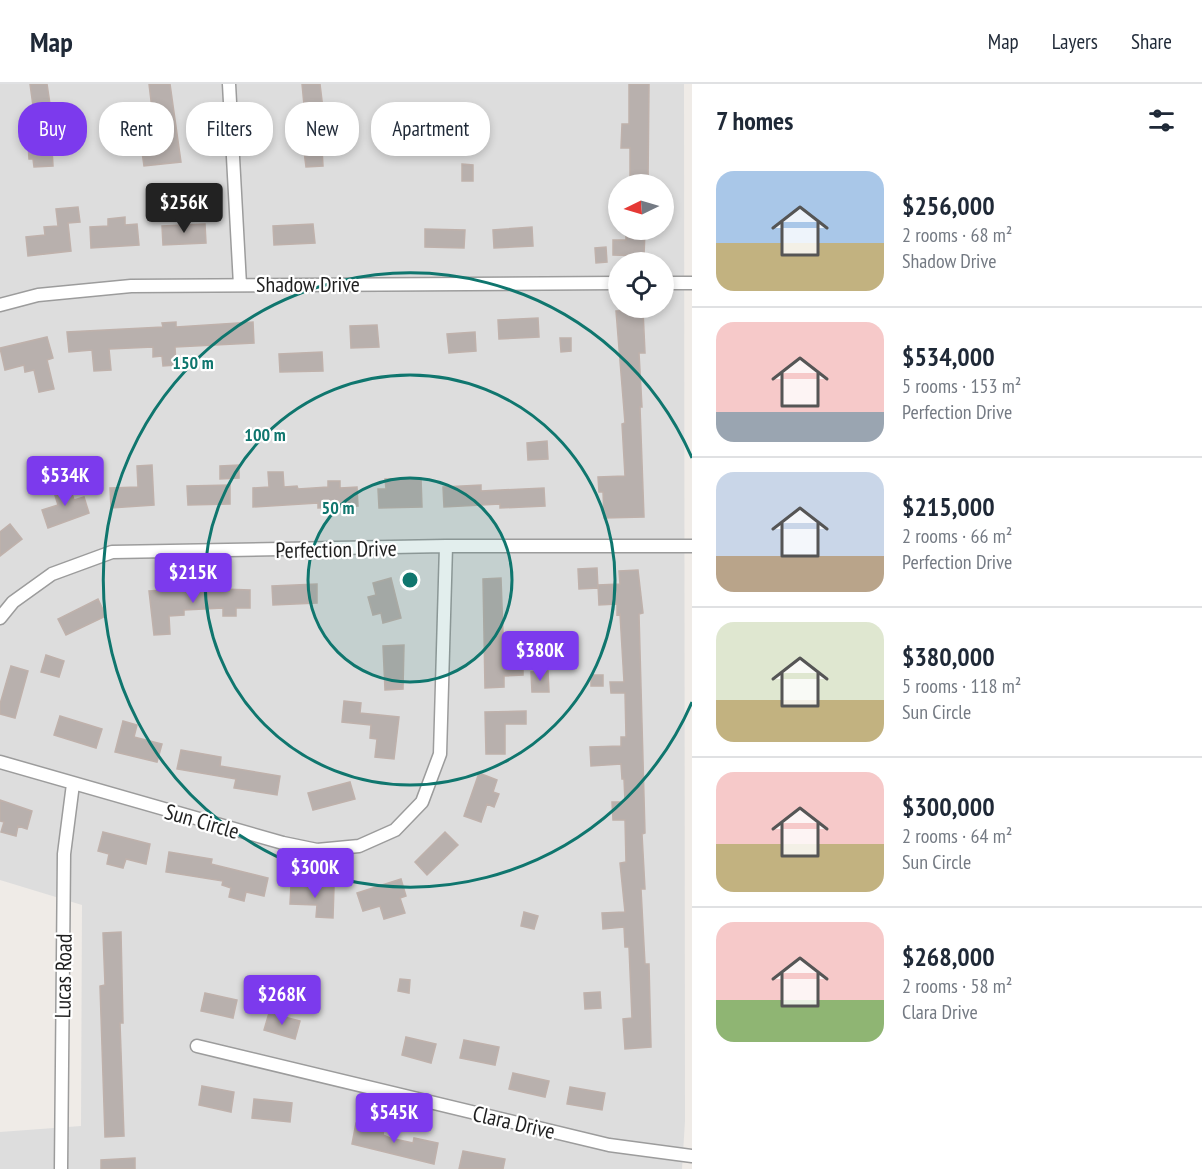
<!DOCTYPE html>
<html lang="en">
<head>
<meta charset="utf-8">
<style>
	:root { --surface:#fff; --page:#f2f2f3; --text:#1f2937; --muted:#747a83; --line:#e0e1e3; --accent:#7c3aed }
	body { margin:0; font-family:"PT Sans Narrow",sans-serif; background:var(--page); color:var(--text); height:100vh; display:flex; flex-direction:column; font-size:22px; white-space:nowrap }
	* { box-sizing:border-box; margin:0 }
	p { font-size:20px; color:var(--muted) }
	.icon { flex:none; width:33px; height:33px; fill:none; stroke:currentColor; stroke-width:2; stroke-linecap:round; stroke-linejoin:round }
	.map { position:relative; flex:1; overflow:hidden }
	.drawer { display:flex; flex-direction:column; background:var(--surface); width:510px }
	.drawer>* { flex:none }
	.top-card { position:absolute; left:18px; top:18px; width:570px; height:54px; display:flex; gap:12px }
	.needle { width:39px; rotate:265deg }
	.controls { position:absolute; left:608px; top:90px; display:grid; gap:12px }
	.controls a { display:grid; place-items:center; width:66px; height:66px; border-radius:50%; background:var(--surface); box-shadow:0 3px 9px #0003; font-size:30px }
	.price { position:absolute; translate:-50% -51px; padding:0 14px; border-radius:6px; background:var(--accent); color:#fff; font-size:20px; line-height:39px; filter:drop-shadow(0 2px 3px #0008) }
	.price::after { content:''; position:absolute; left:50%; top:36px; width:18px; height:14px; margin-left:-9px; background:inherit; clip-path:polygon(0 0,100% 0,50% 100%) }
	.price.current { background:#222; color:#fff }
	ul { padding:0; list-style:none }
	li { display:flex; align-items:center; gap:18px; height:150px; padding:0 24px }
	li+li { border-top:2px solid var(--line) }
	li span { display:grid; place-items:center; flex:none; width:168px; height:120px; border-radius:18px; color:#555 }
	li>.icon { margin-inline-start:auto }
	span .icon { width:72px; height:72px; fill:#fffc; stroke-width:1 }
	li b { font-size:26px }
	h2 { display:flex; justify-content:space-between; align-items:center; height:72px; padding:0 24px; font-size:26px }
	.pill { padding:0 21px; border-radius:24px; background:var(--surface); box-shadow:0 3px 9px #0003; font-size:21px; line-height:54px }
	.pill.current { background:var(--accent); color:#fff }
	header { display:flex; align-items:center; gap:36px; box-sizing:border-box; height:84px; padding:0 30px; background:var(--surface); border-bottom:2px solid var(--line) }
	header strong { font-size:28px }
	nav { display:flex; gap:33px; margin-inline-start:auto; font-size:21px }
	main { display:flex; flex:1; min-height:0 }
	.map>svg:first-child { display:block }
	.residential { fill:#ddd; fill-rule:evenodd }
	.building { fill:#b8b0ad; stroke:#bfb1ab; stroke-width:1.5 }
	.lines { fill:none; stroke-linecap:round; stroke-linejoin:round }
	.minor-casing { stroke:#9c9c9c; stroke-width:15 }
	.minor { stroke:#fff; stroke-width:12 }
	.ring { fill:none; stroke:#0f766e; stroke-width:3 }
	.labels { text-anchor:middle; stroke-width:4.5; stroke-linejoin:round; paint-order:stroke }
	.street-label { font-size:22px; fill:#1f1f1f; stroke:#fff }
	.centre { fill:#0f766e; stroke:#fff; stroke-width:3 }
	.ring-label { font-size:18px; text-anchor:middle; font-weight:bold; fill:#0f766e; stroke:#fff; stroke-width:4.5; stroke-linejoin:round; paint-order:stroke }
</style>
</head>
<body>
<header>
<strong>Map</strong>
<nav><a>Map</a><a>Layers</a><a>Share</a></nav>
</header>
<main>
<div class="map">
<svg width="692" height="1085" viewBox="0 0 692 1085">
	<rect width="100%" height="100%" fill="#efebe7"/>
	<path class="residential" d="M0,0H684L685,1037L682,1085H0V1048L81,1042L82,821L0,796ZM618,100H663V146H618ZM618,178H663V224H618Z"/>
	<path class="building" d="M30,0H47L50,20L33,22Z
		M149,0H170L181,78L144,82L142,68L157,67Z
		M302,0H320L323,25H318L321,52L329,51L330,63L322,64L323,82L306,83L304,67H300L298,43L306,42Z
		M629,0H649L648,100H630V64H621L622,40H629Z
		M66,47L67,63L52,64L53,82L34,83L33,75H29L28,59H32L31,49Z
		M462,80L473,81V97H462Z
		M78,123L80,138L68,139L71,167L28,172L26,153L45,151L44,143L58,142L56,125Z
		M125,133V141L137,140L139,161L91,164L90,143L108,142V135Z
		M205,140L206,159L163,161L162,142Z
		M313,140L315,159L274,161L273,142Z
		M532,143L533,162L494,164L493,146Z
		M425,145L465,146L464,164L425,163Z
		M626,146H645L644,172L613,171V156H626Z
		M606,163L607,178L596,179L595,164Z
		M643,226L645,269H639L642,323H640L644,433L604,434L603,408H599L598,393L625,392L622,340L625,339L616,227Z
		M538,234L539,253L499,255L498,236Z
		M176,238V243L253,238L254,259L175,263L176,281L163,282L162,272L153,273V263L109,265L111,286L94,287L92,266L69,268L67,248L163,243L162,239Z
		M377,241L379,263L351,264L350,242Z
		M475,248L476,267L449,269L447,250Z
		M47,253L53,274L47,276L54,305L39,308L34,286L25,288L24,281L5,286L0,264Z
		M560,254H571V267L561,268Z
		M322,268L323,287L280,288L279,270Z
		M547,357L548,375L528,376L527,359Z
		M152,381L154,421L111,424L110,404L138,403L137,382Z
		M239,381V394L220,395V382Z
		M268,388H283L284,403L297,402L298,405L328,403V397H340V404L357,403L358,422L318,424V419L253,423V404L269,403Z
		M421,394L422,423L379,424L378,405H386L385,395Z
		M69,400L74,416L84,413L89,429L48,444L42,426L58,421L53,405Z
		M230,401V420L188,421L187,402Z
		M481,401V407L544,404L545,422L500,424V420L444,423L443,403Z
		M10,440L22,455L0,472V448Z
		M597,484L598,504L579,505L578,485Z
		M638,486L643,529L639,530L645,749L642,750L645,805H641L645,880H649L651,963L625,965L623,935L632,934L629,863H625L624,843L603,845L602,829L625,828L620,779L626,778L625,736H613L612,718H625L624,695H622L621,680L591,682L590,663L621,662V653H626L625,609H611L610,598H624L620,530L617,531V520L599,521L598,501L620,500L619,487Z
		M391,494L401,534L383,539L381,529L373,531L368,513L376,511L373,499Z
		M501,494L504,576L523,575V591L504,592V603L485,604L483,495Z
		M317,500V519L273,521L272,502Z
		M193,504L250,506V524H236V532H223V524L184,526V531L169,532L170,550L154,551L149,507Z
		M98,515L106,532L66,551L58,535Z
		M404,561L403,605L385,606L383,562Z
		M46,571L64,577L59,593L41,588Z
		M11,582L28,587L15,634L0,630V620Z
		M548,587L549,608H532L531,588Z
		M591,591H603V602H591Z
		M344,617L361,619L360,629L399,633L394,675L375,673L377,655L370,654L371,641L342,638Z
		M526,627V640H505V670H486L485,628Z
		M60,632L102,645L96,664L54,651Z
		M123,637L137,641L134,653L162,660L157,678L115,668Z
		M181,666L221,673L220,682L280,692L277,711L234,704L236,695L177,685Z
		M479,689L497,696L493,708L499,710L494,723L487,720L481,738L464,732Z
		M350,698L355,715L313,726L308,709Z
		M0,716L32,727L27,745L18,742L16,752L1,748L4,738L0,737Z
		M103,748L150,760L146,780L126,775L123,784L107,780L109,770L98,767Z
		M445,748L458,761L427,791L415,778Z
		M169,768L212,775L211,780L268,794L264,812L246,808L244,817L229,813L231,804L222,801L223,797L166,788Z
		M401,795L406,812L400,814L405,829L384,835L380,822L363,827L357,809Z
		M291,801L334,803L333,834L316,833L317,821L290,820Z
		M524,828L538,832L534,845L521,842Z
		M121,848L123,939H120L124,1052L105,1053L100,902L105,901L103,849Z
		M400,895L410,896L409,909L398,907Z
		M600,908L601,924L585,925L584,909Z
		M205,909L237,916L233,934L201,927Z
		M269,929L300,937L295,955L264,946Z
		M406,953L436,960L431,979L402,971Z
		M464,956L499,963L495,981L460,974Z
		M513,989L549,997L545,1013L509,1005Z
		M202,1002L234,1008L231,1028L199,1021Z
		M570,1003L605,1009L602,1026L567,1020Z
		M254,1015L292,1019L290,1038L252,1034Z
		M356,1039L384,1044L383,1051L390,1054L413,1059L414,1054L438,1059L434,1080L352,1060Z
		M463,1067L505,1075L503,1085H459Z
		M135,1074V1085H101V1076Z"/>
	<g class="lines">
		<defs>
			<path id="minor" d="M229,0L240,201
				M663,199H692
				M0,221L38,211L131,202L618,199
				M0,534L13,518L52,490L112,468L446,462H692
				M0,678L283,759L317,766L359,762L395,746L422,718L440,670L446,462
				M197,962L609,1061L692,1072
				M61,1085L64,770L73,700"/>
		</defs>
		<use href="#minor" class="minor-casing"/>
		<use href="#minor" class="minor"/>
	</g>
	<circle cx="410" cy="496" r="102" fill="#0f766e" fill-opacity=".12"/>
	<g class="ring">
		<circle cx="410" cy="496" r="102"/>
		<circle cx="410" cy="496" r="205"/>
		<path d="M692 618A307 307 0 1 1 692 374"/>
	</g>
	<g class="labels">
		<g class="street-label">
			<text x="308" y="208">Shadow Drive</text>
			<text transform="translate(336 465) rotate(-1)" y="8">Perfection Drive</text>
			<text transform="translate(202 737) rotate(16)" y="8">Sun Circle</text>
			<text transform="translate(63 892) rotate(-89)" y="8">Lucas Road</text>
			<text transform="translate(514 1038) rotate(13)" y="8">Clara Drive</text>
		</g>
	</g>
	<circle cx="410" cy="496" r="9" class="centre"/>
	<g class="ring-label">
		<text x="193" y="285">150 m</text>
		<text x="265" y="357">100 m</text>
		<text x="338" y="430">50 m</text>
	</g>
</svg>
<div class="controls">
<a><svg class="needle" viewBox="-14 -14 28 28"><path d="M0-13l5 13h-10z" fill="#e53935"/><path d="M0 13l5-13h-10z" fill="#747a83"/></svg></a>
<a><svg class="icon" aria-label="locate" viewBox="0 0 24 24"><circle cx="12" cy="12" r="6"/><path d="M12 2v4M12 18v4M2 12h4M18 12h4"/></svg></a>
</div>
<b class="price current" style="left:184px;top:150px">$256K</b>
<b class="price" style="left:65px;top:423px">$534K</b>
<b class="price" style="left:193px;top:520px">$215K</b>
<b class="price" style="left:540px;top:598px">$380K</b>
<b class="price" style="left:315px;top:815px">$300K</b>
<b class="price" style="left:282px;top:942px">$268K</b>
<b class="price" style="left:394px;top:1060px">$545K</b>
<div class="top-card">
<a class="pill current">Buy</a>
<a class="pill">Rent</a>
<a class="pill">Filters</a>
<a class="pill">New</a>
<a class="pill">Apartment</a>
</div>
</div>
<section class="drawer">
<h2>7 homes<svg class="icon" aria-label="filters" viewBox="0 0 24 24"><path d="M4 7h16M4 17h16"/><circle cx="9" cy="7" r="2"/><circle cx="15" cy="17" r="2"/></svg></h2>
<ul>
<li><span style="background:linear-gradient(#a9c7e8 60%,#c2b280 0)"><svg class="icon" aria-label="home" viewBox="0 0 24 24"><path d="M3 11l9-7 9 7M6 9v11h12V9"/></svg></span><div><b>$256,000</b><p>2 rooms · 68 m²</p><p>Shadow Drive</p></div></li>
<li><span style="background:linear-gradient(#f6c9c9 75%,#9aa5b1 0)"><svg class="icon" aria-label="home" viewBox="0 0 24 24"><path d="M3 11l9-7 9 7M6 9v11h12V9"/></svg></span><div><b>$534,000</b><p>5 rooms · 153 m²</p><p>Perfection Drive</p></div></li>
<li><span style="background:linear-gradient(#c9d6e8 70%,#b9a48a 0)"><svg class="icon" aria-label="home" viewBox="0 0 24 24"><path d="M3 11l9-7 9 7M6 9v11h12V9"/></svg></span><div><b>$215,000</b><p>2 rooms · 66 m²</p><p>Perfection Drive</p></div></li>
<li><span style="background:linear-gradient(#dfe7d0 65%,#c2b280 0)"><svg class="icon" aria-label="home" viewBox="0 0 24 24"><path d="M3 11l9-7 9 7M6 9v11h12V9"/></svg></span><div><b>$380,000</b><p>5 rooms · 118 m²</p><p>Sun Circle</p></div></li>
<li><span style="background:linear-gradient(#f6c9c9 60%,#c2b280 0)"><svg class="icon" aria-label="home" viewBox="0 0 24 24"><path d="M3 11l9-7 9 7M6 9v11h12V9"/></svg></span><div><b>$300,000</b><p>2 rooms · 64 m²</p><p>Sun Circle</p></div></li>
<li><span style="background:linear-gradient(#f6c9c9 65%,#8fb573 0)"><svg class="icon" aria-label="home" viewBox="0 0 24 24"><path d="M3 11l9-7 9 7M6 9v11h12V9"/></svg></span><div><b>$268,000</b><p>2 rooms · 58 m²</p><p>Clara Drive</p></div></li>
</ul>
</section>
</main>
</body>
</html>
